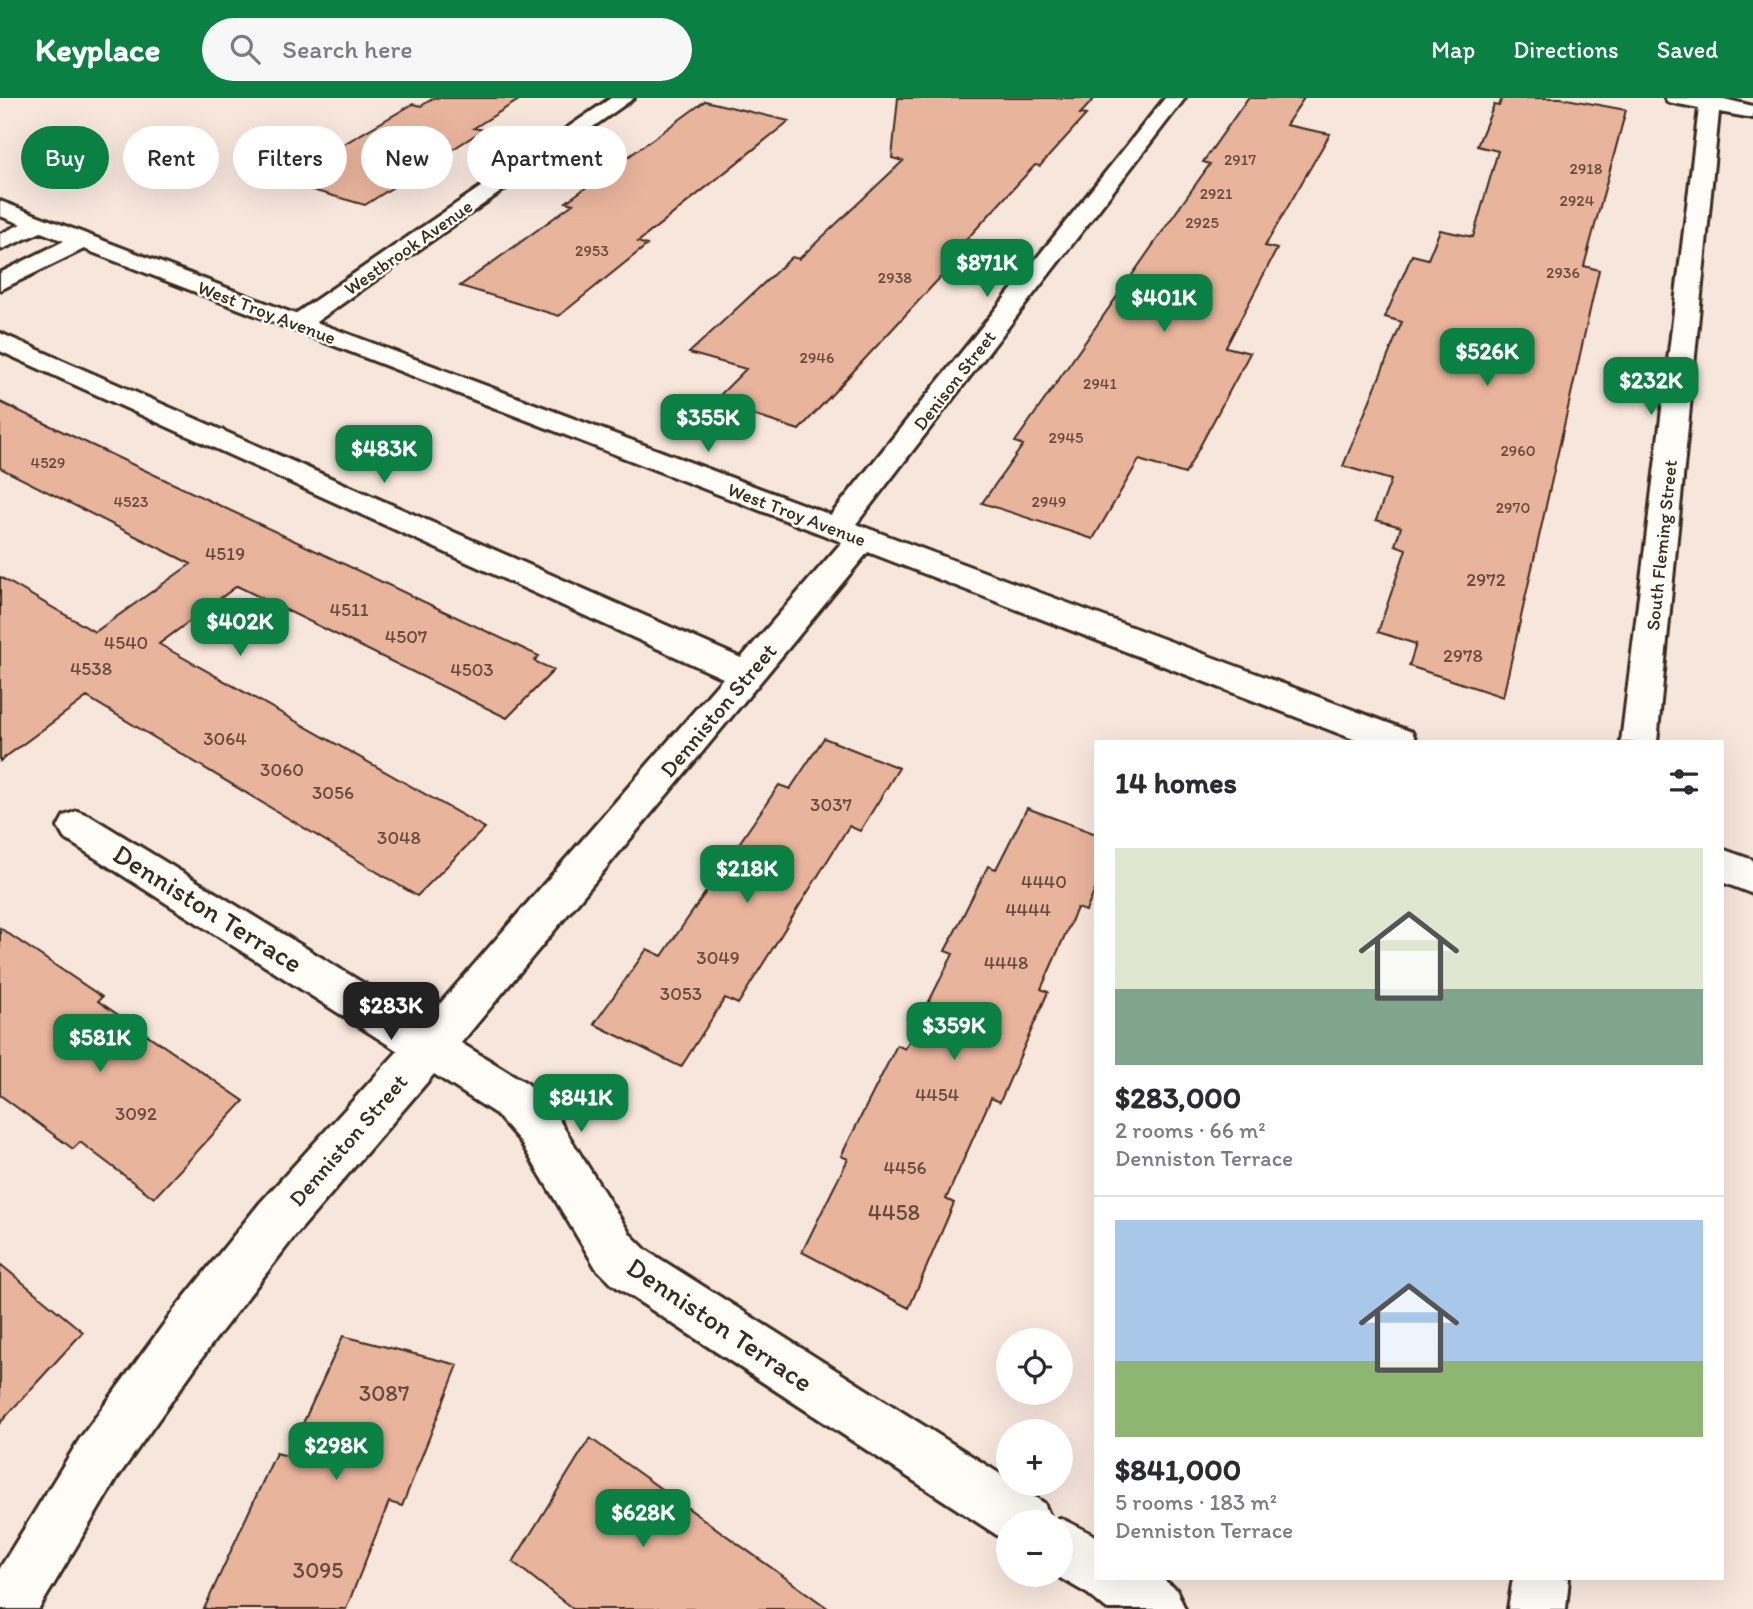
<!DOCTYPE html>
<html lang="en">
<head>
<meta charset="utf-8">
<style>
	:root { --surface:#fff; --page:#f7f7f7; --text:#2b2b33; --muted:#7c7c81; --line:#e1e1e2; --accent:#0b8043 }
	body { margin:0; font-family:Itim,sans-serif; background:var(--page); color:var(--text); height:100vh; display:flex; flex-direction:column; font-size:26px; white-space:nowrap }
	* { box-sizing:border-box; margin:0 }
	p { font-size:23px; color:var(--muted) }
	.icon { flex:none; width:38px; height:38px; fill:none; stroke:currentColor; stroke-width:2; stroke-linecap:round; stroke-linejoin:round }
	.map { position:relative; flex:1; overflow:hidden }
	.side { position:absolute; left:1094px; top:642px; width:630px; height:840px; display:flex; flex-direction:column; background:var(--surface); border-radius:0px; box-shadow:0 7px 28px #0002 }
	.side>* { flex:none }
	.guide { position:absolute; left:21px; top:28px; width:665px; height:63px; display:flex; gap:14px }
	.controls { position:absolute; left:996px; top:1230px; display:grid; gap:14px }
	.controls a { display:grid; place-items:center; width:77px; height:77px; border-radius:50%; background:var(--surface); box-shadow:0 7px 28px #0002; font-size:35px }
	.price { position:absolute; translate:-50% -60px; padding:0 16px; border-radius:14px; background:var(--accent); color:#fff; font-size:23px; line-height:46px; filter:drop-shadow(0 2px 4px #0008) }
	.price::after { content:''; position:absolute; left:50%; top:42px; width:21px; height:16px; margin-left:-10px; background:inherit; clip-path:polygon(0 0,100% 0,50% 100%) }
	.price.active { background:#222; color:#fff }
	ul { padding:0; list-style:none }
	li { display:grid; align-content:center; gap:14px; height:371px; padding:0 21px }
	li+li { border-top:2px solid var(--line) }
	li span { display:grid; place-items:center; height:217px; border-radius:0px; color:#555 }
	li>.icon { margin-inline-start:auto }
	span .icon { width:126px; height:126px; fill:#fffc; stroke-width:1 }
	li b { font-size:30px }
	h2 { display:flex; justify-content:space-between; align-items:center; height:84px; padding:0 21px; font-size:30px }
	.chip { padding:0 24px; border-radius:32px; background:var(--surface); box-shadow:0 7px 28px #0002; font-size:24px; line-height:63px }
	.chip.active { background:var(--accent); color:#fff }
	header { display:flex; align-items:center; gap:42px; box-sizing:border-box; height:98px; padding:0 35px; background:var(--accent); color:#fff }
	header strong { font-size:33px }
	nav { display:flex; gap:38px; margin-inline-start:auto; font-size:24px }
	.search { width:490px; height:63px; background:var(--page); display:flex; align-items:center; gap:18px; box-sizing:border-box; padding:0 24px; border-radius:38px; color:var(--muted); font-size:26px }
	.map>svg:first-child { display:block }
	.building { fill:#e9b49c; stroke:#3b2a1e; stroke-width:2 }
	.lines { fill:none; stroke-linecap:round; stroke-linejoin:round }
	.minor-casing { stroke:#3b2a1e; stroke-width:6 }
	.minor { fill:#fdfcf7; fill-rule:evenodd }
	.labels { text-anchor:middle; stroke-width:5; stroke-linejoin:round; paint-order:stroke }
	.far-number-label { font-size:16px; fill:#664c3e }
	.far-street-label { font-size:19px; fill:#3b2a1e; stroke:#fdfcf7 }
	.number-label { font-size:19px; fill:#664c3e }
	.street-label { font-size:23px; fill:#3b2a1e; stroke:#fdfcf7 }
	.near-number-label { font-size:23px; fill:#664c3e }
	.near-street-label { font-size:28px; fill:#3b2a1e; stroke:#fdfcf7 }
</style>
</head>
<body>
<header>
<strong>Keyplace</strong>
<div class="search"><svg class="icon" aria-label="search" viewBox="0 0 24 24"><circle cx="10" cy="10" r="6"/><path d="M15 15l6 6"/></svg>Search here</div>
<nav><a>Map</a><a>Directions</a><a>Saved</a></nav>
</header>
<div class="map">
<svg width="1753" height="1511" viewBox="0 0 1753 1511">
	<rect width="100%" height="100%" fill="#f7e6dc"/>
	<filter id="ink" filterUnits="userSpaceOnUse"><feTurbulence type="fractalNoise" baseFrequency=".0143" numOctaves="2"/><feDisplacementMap in="SourceGraphic" scale="14" xChannelSelector="R" yChannelSelector="G"/><feConvolveMatrix kernelMatrix="1 2 1 2 8 2 1 2 1" color-interpolation-filters="sRGB"/></filter>
	<g filter="url(#ink)">
		<path class="building" d="M434,0H522L474,30L483,32L365,107L280,83L413,6L421,8Z
			M898,0H1095L1080,16L1086,17L1040,68L1035,67L966,142L973,144L799,332L713,304L746,271L689,255L792,159L799,161L903,63L892,60Z
			M1248,0H1304L1286,27L1330,36L1265,148L1277,151L1226,249L1250,255L1185,376L1139,362L1093,441L982,405L1023,347L1015,344L1186,100L1210,66L1203,64Z
			M1502,0H1561L1626,12L1584,168L1599,172L1503,599L1409,568L1416,546L1378,534L1406,451L1395,447L1401,429L1376,422L1391,382L1343,368L1402,224L1385,219L1412,157L1428,161L1440,132L1473,139L1498,53L1477,48L1494,7L1499,8Z
			M705,3L789,23L638,144L647,147L559,218L460,188L573,106L566,104Z
			M0,304L539,558L534,563L554,572L507,620L237,488L159,546L485,730L417,798L87,599L0,663V479L95,534L191,466L0,370Z
			M824,640L899,670L860,733L849,728L738,906L725,900L681,969L594,926L647,851L662,858L779,687L790,691Z
			M1027,710L1096,736V790L1086,813L1077,810L1041,891L1048,894L1000,1004L991,1000L946,1101L954,1105L909,1210L802,1154L848,1061L841,1058L897,947L905,951L953,856L945,853L988,768L996,771Z
			M0,830L102,899L98,903L244,1003L154,1100L80,1044L73,1051L0,997Z
			M0,1166L83,1234L0,1325Z
			M343,1238L458,1267L402,1408L389,1404L346,1511H204L276,1355L288,1358Z
			M590,1340L829,1511H573L513,1464Z"/>
		<g class="lines">
			<defs>
				<path id="minor" d="M611,0H634L316,224L831,417L1165,0H1185L856,426L1412,634L1417,644H1361L868,454L461,945L528,986L552,1011L630,1136L646,1152L1008,1381V1386H1015L1044,1405L1052,1423L1060,1420L1096,1438V1480H1161L1176,1491L1185,1511H1106L1088,1496L1055,1477H1060V1424H1008V1444L1006,1443L612,1186L596,1170L520,1043L496,1016L434,976L294,1139L211,1247L117,1380L39,1511H0V1470L79,1342L175,1211L260,1105L398,953L64,740L58,729L64,718L77,713L90,718L425,923L723,580L0,253V235L741,560L842,444L84,151L0,192V175L64,143L41,134L0,152V136L21,126L0,118V103L295,216Z
					M1665,0H1720L1753,8V20L1719,14L1657,644H1621L1699,10L1668,4Z
					M1722,751L1753,762V796L1722,784Z
					M1513,1480H1569L1566,1511H1508Z"/>
			</defs>
			<use href="#minor" class="minor-casing"/>
			<use href="#minor" class="minor"/>
		</g>
	</g>
	<g class="labels">
		<g class="far-number-label">
			<text x="1240" y="67">2917</text>
			<text x="1586" y="76">2918</text>
			<text x="1216" y="101">2921</text>
			<text x="1577" y="108">2924</text>
			<text x="1202" y="130">2925</text>
			<text x="592" y="158">2953</text>
			<text x="1563" y="180">2936</text>
			<text x="895" y="185">2938</text>
			<text x="817" y="265">2946</text>
			<text x="1100" y="291">2941</text>
			<text x="1066" y="345">2945</text>
			<text x="1518" y="358">2960</text>
			<text x="48" y="370">4529</text>
			<text x="131" y="409">4523</text>
			<text x="1049" y="409">2949</text>
			<text x="1513" y="415">2970</text>
		</g>
		<g class="far-street-label">
			<text transform="translate(408 149) rotate(-35)" y="7">Westbrook Avenue</text>
			<text transform="translate(267 214) rotate(21)" y="7">West Troy Avenue</text>
			<text transform="translate(954 282) rotate(-52)" y="7">Denison Street</text>
			<text transform="translate(797 416) rotate(21)" y="7">West Troy Avenue</text>
			<text transform="translate(1661 447) rotate(-84)" y="7">South Fleming Street</text>
		</g>
		<g class="number-label">
			<text x="225" y="462">4519</text>
			<text x="1486" y="488">2972</text>
			<text x="349" y="518">4511</text>
			<text x="406" y="545">4507</text>
			<text x="126" y="551">4540</text>
			<text x="1463" y="564">2978</text>
			<text x="91" y="577">4538</text>
			<text x="472" y="578">4503</text>
			<text x="225" y="647">3064</text>
			<text x="282" y="678">3060</text>
			<text x="333" y="701">3056</text>
			<text x="831" y="713">3037</text>
			<text x="399" y="746">3048</text>
			<text x="1044" y="790">4440</text>
			<text x="1028" y="818">4444</text>
			<text x="718" y="866">3049</text>
			<text x="1006" y="871">4448</text>
			<text x="681" y="902">3053</text>
			<text x="937" y="1003">4454</text>
			<text x="136" y="1022">3092</text>
			<text x="905" y="1076">4456</text>
		</g>
		<g class="street-label">
			<text transform="translate(718 612) rotate(-50)" y="8">Denniston Street</text>
			<text transform="translate(348 1042) rotate(-49)" y="8">Denniston Street</text>
		</g>
		<g class="near-number-label">
			<text x="894" y="1122">4458</text>
			<text x="384" y="1303">3087</text>
			<text x="318" y="1480">3095</text>
		</g>
		<g class="near-street-label">
			<text transform="translate(208 810) rotate(32)" y="10">Denniston Terrace</text>
			<text transform="translate(720 1226) rotate(34)" y="10">Denniston Terrace</text>
		</g>
	</g>
</svg>
<div class="controls">
<a><svg class="icon" aria-label="locate" viewBox="0 0 24 24"><circle cx="12" cy="12" r="6"/><path d="M12 2v4M12 18v4M2 12h4M18 12h4"/></svg></a>
<a>+</a>
<a>−</a>
</div>
<b class="price" style="left:987px;top:201px">$871K</b>
<b class="price" style="left:1164px;top:236px">$401K</b>
<b class="price" style="left:1487px;top:290px">$526K</b>
<b class="price" style="left:1651px;top:319px">$232K</b>
<b class="price" style="left:708px;top:356px">$355K</b>
<b class="price" style="left:384px;top:387px">$483K</b>
<b class="price" style="left:240px;top:560px">$402K</b>
<b class="price" style="left:747px;top:807px">$218K</b>
<b class="price active" style="left:391px;top:944px">$283K</b>
<b class="price" style="left:954px;top:964px">$359K</b>
<b class="price" style="left:100px;top:976px">$581K</b>
<b class="price" style="left:581px;top:1036px">$841K</b>
<b class="price" style="left:336px;top:1384px">$298K</b>
<b class="price" style="left:643px;top:1451px">$628K</b>
<div class="guide">
<a class="chip active">Buy</a>
<a class="chip">Rent</a>
<a class="chip">Filters</a>
<a class="chip">New</a>
<a class="chip">Apartment</a>
</div>
<section class="side">
<h2>14 homes<svg class="icon" aria-label="filters" viewBox="0 0 24 24"><path d="M4 7h16M4 17h16"/><circle cx="9" cy="7" r="2"/><circle cx="15" cy="17" r="2"/></svg></h2>
<ul>
<li><span style="background:linear-gradient(#dfe7d0 65%,#7fa58c 0)"><svg class="icon" aria-label="home" viewBox="0 0 24 24"><path d="M3 11l9-7 9 7M6 9v11h12V9"/></svg></span><div><b>$283,000</b><p>2 rooms · 66 m²</p><p>Denniston Terrace</p></div></li>
<li><span style="background:linear-gradient(#a9c7e8 65%,#8fb573 0)"><svg class="icon" aria-label="home" viewBox="0 0 24 24"><path d="M3 11l9-7 9 7M6 9v11h12V9"/></svg></span><div><b>$841,000</b><p>5 rooms · 183 m²</p><p>Denniston Terrace</p></div></li>
</ul>
</section>
</div>
</body>
</html>
